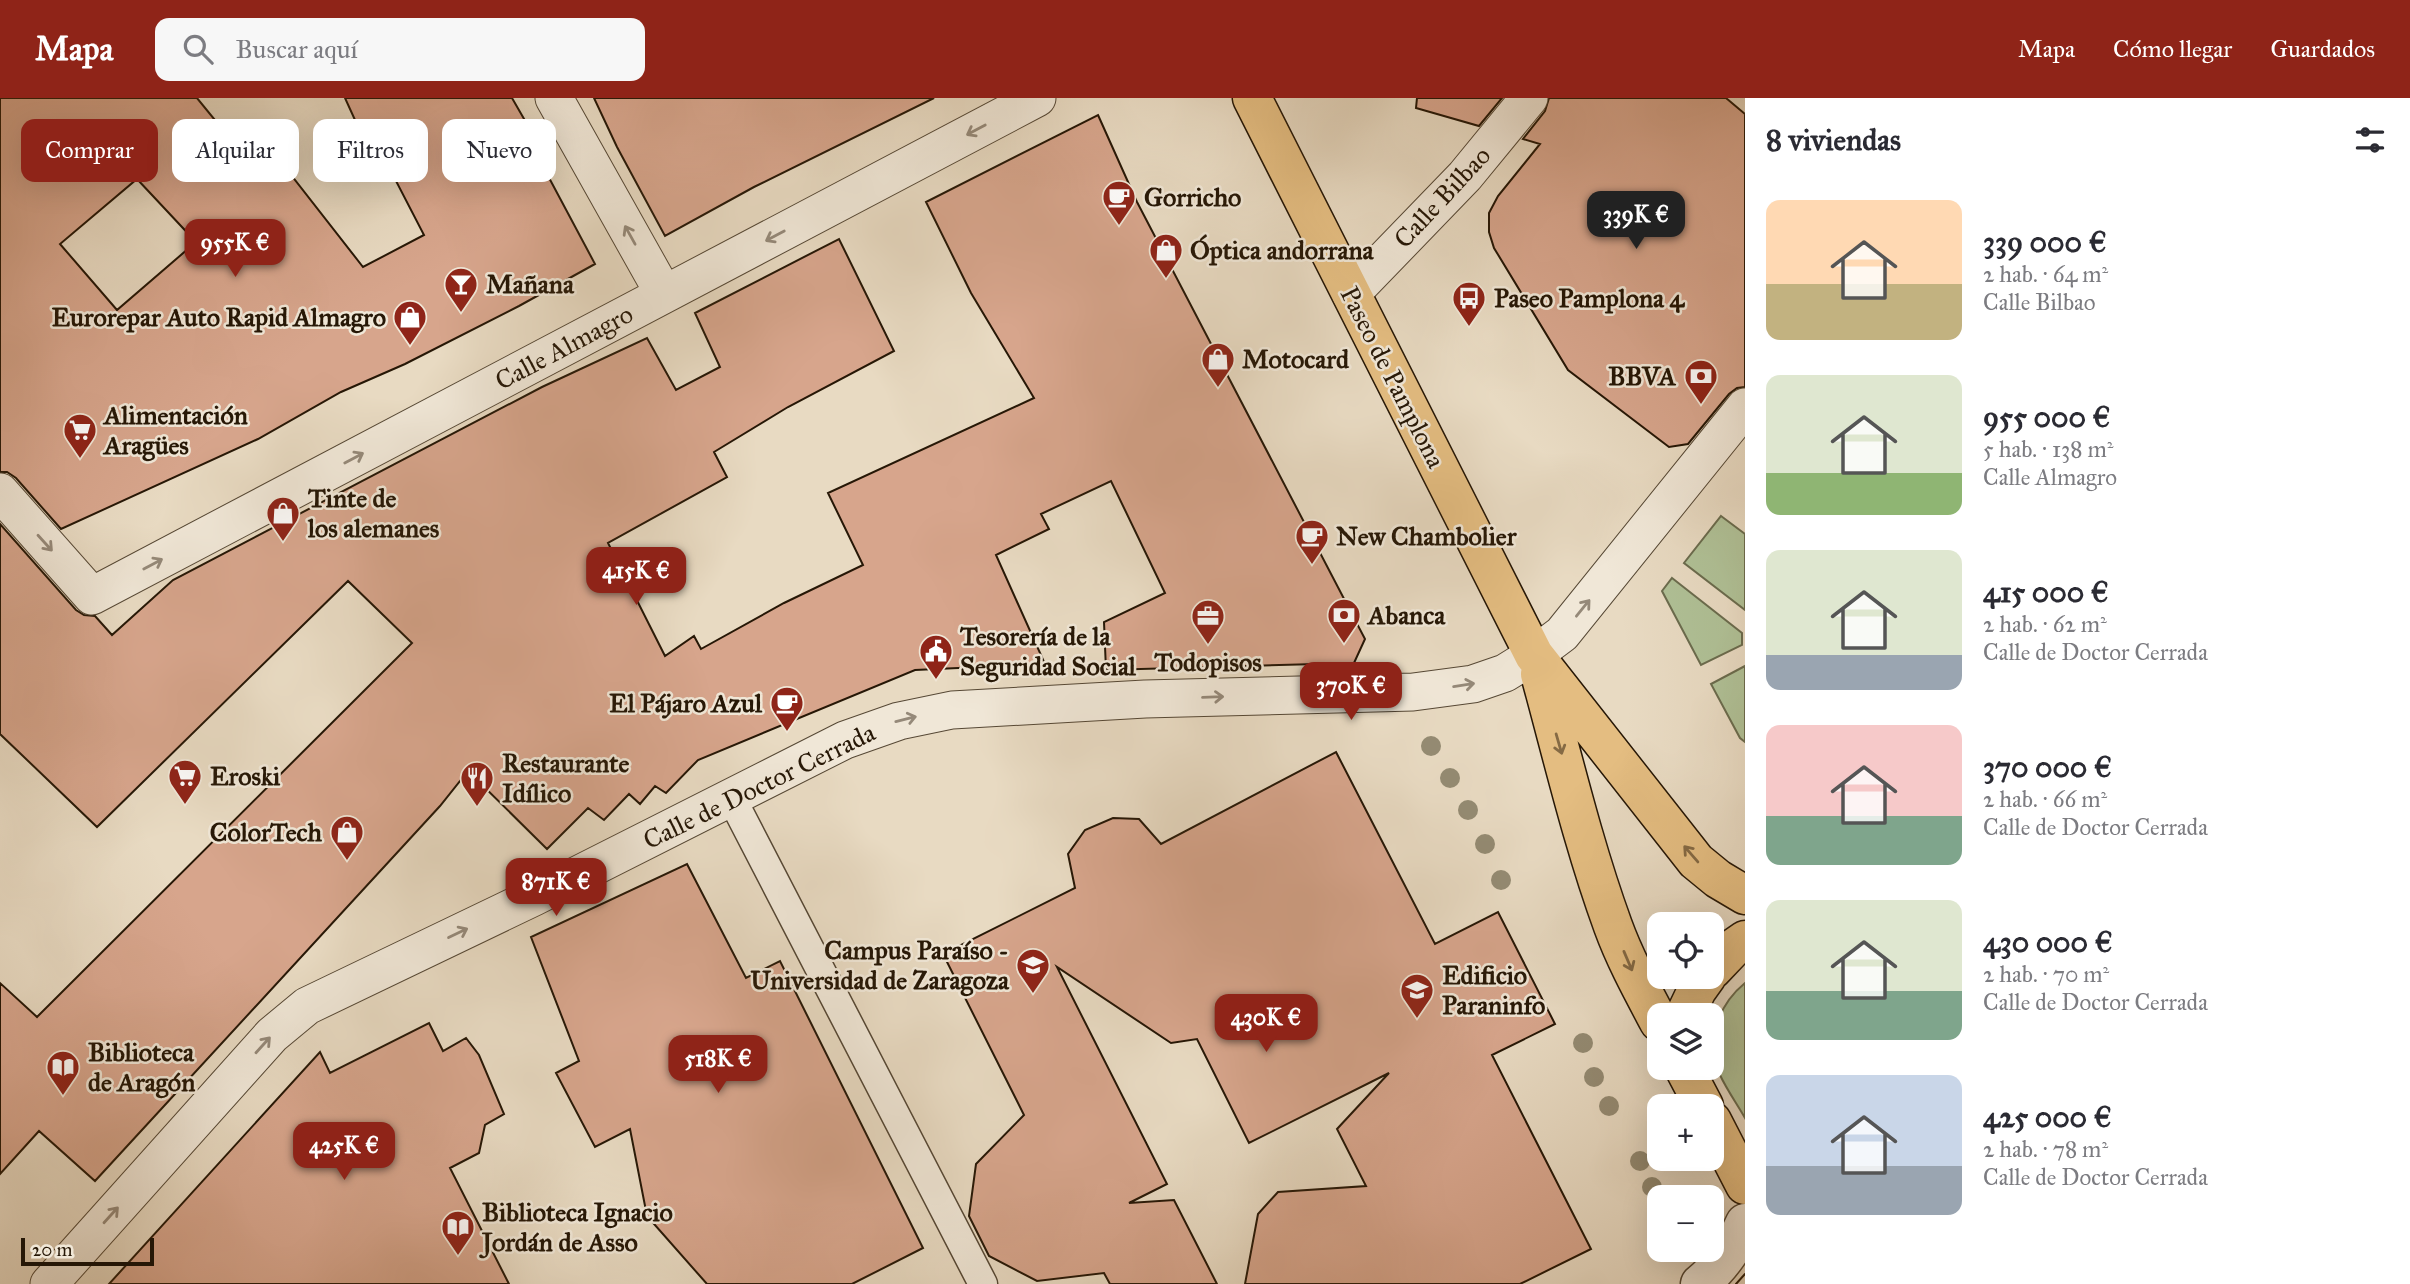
<!DOCTYPE html>
<html lang="es">
<head>
<meta charset="utf-8">
<style>
	:root { --surface:#fff; --page:#f7f7f7; --text:#2b2b33; --muted:#7c7c81; --accent:#8f2418 }
	body { margin:0; font-family:"IM FELL Great Primer",serif; background:var(--page); color:var(--text); height:100vh; display:flex; flex-direction:column; font-size:26px; white-space:nowrap }
	* { box-sizing:border-box; margin:0 }
	p { font-size:23px; color:var(--muted) }
	.icon { flex:none; width:38px; height:38px; fill:none; stroke:currentColor; stroke-width:2; stroke-linecap:round; stroke-linejoin:round }
	.map { position:relative; flex:1; overflow:hidden }
	.sheet { display:flex; flex-direction:column; background:var(--surface); width:665px }
	.sheet>* { flex:none }
	.guide { position:absolute; left:21px; top:21px; width:665px; height:63px; display:flex; gap:14px }
	.buttons { position:absolute; left:1647px; top:814px; display:grid; gap:14px }
	.buttons a { display:grid; place-items:center; width:77px; height:77px; border-radius:14px; background:var(--surface); box-shadow:0 7px 28px #0002; font-size:35px }
	.scale { position:absolute; left:21px; bottom:18px; width:133px; box-sizing:border-box; padding-left:7px; border:4px solid #261706; border-top:0; font-size:19px; line-height:24px; white-space:nowrap; color:#261706; -webkit-text-stroke:5px #f0e7d7; paint-order:stroke }
	.price { position:absolute; translate:-50% -60px; padding:0 16px; border-radius:14px; background:var(--accent); color:#fff; font-size:23px; line-height:46px; filter:drop-shadow(0 2px 4px #0008) }
	.price::after { content:''; position:absolute; left:50%; top:42px; width:21px; height:16px; margin-left:-10px; background:inherit; clip-path:polygon(0 0,100% 0,50% 100%) }
	.price.selected { background:#222; color:#fff }
	ul { padding:0; list-style:none }
	li { display:flex; align-items:center; gap:21px; height:175px; padding:0 21px }
	li span { display:grid; place-items:center; flex:none; width:196px; height:140px; border-radius:14px; color:#555 }
	li>.icon { margin-inline-start:auto }
	span .icon { width:84px; height:84px; fill:#fffc; stroke-width:1 }
	li b { font-size:30px }
	h2 { display:flex; justify-content:space-between; align-items:center; height:84px; padding:0 21px; font-size:30px }
	.pill { padding:0 24px; border-radius:14px; background:var(--surface); box-shadow:0 7px 28px #0002; font-size:24px; line-height:63px }
	.pill.selected { background:var(--accent); color:#fff }
	header { display:flex; align-items:center; gap:42px; box-sizing:border-box; height:98px; padding:0 35px; background:var(--accent); color:#fff }
	header strong { font-size:33px }
	nav { display:flex; gap:38px; margin-inline-start:auto; font-size:24px }
	.search { width:490px; height:63px; background:var(--page); display:flex; align-items:center; gap:18px; box-sizing:border-box; padding:0 24px; border-radius:14px; color:var(--muted); font-size:26px }
	main { display:flex; flex:1; min-height:0 }
	.map>svg:first-child { display:block }
	.green { fill:#b0c197; stroke:#6b6c4e; stroke-width:2 }
	.building { fill:#d7a58c; stroke:#261706; stroke-width:2; fill-rule:evenodd }
	.lines { fill:none; stroke-linecap:round; stroke-linejoin:round }
	.pedestrian-casing { stroke:#564835; stroke-width:31 }
	.minor-casing { stroke:#564835; stroke-width:39 }
	.tertiary-casing { stroke:#564835; stroke-width:41 }
	.primary-casing { stroke:#261706; stroke-width:41 }
	.pedestrian { stroke:#f0e7d7; stroke-width:28 }
	.minor { stroke:#f0e7d7; stroke-width:37 }
	.tertiary { stroke:#f0e7d7; stroke-width:38 }
	.primary { stroke:#e4bd81; stroke-width:38 }
	.tram { stroke:#261706; stroke-width:2 }
	.tree { fill:#948b73 }
	.oneway { stroke:#958979 }
	.oneway2 { stroke:#856a44 }
	.labels { text-anchor:middle; stroke-width:5; stroke-linejoin:round; paint-order:stroke }
	.poi-label { font-size:26px; font-weight:bold; fill:#261706; stroke:#f0e7d7; text-anchor:start }
	.street-label { font-size:26px; fill:#261706; stroke:#f0e7d7 }
</style>
</head>
<body>
<header>
<strong>Mapa</strong>
<div class="search"><svg class="icon" aria-label="search" viewBox="0 0 24 24"><circle cx="10" cy="10" r="6"/><path d="M15 15l6 6"/></svg>Buscar aquí</div>
<nav><a>Mapa</a><a>Cómo llegar</a><a>Guardados</a></nav>
</header>
<main>
<div class="map">
<svg width="1745" height="1186" viewBox="0 0 1745 1186">
	<rect width="100%" height="100%" fill="#e8dac2"/>
	<filter id="stains"><feTurbulence type="fractalNoise" baseFrequency=".00286" numOctaves="4"/><feColorMatrix values="0 0 0 0 .2 0 0 0 0 .09 0 0 0 0 .02 0 0 0 .5 -.17"/></filter>
	<radialGradient id="worn" r=".72"><stop offset=".6" stop-color="#630" stop-opacity="0"/><stop offset="1" stop-color="#630" stop-opacity=".3"/></radialGradient>
	<path class="green" d="M1721,418L1745,436V512L1684,465Z
		M1672,480L1742,535V547L1701,567L1662,493Z
		M1745,568V644L1740,640L1711,586Z
		M1745,885V1020C1737,1006 1727,992 1720,977C1705,944 1718,907 1745,885Z"/>
	<path class="building" d="M0,0H197L259,76L277,59L363,169L424,137L379,50L370,55L345,0H512L554,73L547,76L595,166L519,208L405,266L341,294L258,341L61,431L16,380L7,374H0ZM137,81L196,144L117,212L60,146Z
		M594,0H934L754,89L665,138L617,49Z
		M1417,0H1502L1479,28L1416,10Z
		M1549,0H1726L1745,16V289L1737,290L1729,296L1688,346L1669,349L1568,272L1494,150L1489,134V115L1498,98L1540,46L1523,41L1545,13Z
		M1098,17L1137,104L1365,541L1354,565L1106,572L1104,524L1165,495L1111,383L1041,416L1049,431L996,457L1045,566L915,572L698,662L666,695L655,688L640,706L629,696L604,722L588,710L547,751L468,673L440,708L95,1083L39,1033L0,1076V885L37,919L412,545L348,483L97,729L0,636V426L76,512L84,517L95,518L112,537L173,482L542,289L647,240L676,292L720,269L695,215L839,141L894,253L788,309L714,354L727,379L608,445L665,558L694,538L701,551L784,505L863,467L828,395L1034,300L971,195L926,104Z
		M1336,654L1435,846L1498,814L1555,926L1492,957L1591,1151L1520,1186H1245L1258,1116L1278,1094L1366,1088L1337,1031L1389,975L1249,1045L1197,941L1171,945L1057,869L1167,1086L1129,1105L1174,1102L1217,1186H1110L1104,1175L1037,1183L989,1158L969,1118L976,1066L1024,1017L943,856L1075,790L1068,756L1085,732L1113,720L1139,721L1161,746Z
		M687,766L746,880L780,863L923,1150L852,1186H707L647,1118L630,1031L595,1049L556,975L579,963L531,839Z
		M429,925L443,953L466,940L479,957L504,1016L485,1027L479,1055L450,1070L509,1186H109L320,954L330,975Z"/>
	<g class="lines">
		<defs>
			<path id="pedestrian" d="M732,701L983,1186"/>
			<path id="minor" d="M554,0L664,196
				M1351,196L1465,78L1529,0
				M0,394L92,498L1037,0
				M49,1186L272,937L307,908L534,799L845,642L899,623L952,612L1145,601L1413,594L1473,586L1505,575L1534,557L1562,536L1745,309"/>
			<path id="tertiary" d="M1700,1186C1721,1169 1734,1150 1745,1125"/>
			<path id="primary" d="M1252,0L1534,557L1696,763L1718,781L1745,797
				M1540,576C1563,660 1583,746 1613,828C1625,861 1642,892 1659,924
				M1712,872L1732,851L1745,842
				M1685,917L1697,892L1707,878
				M1684,970L1704,1008
				M1712,1023L1745,1087"/>
		</defs>
		<use href="#pedestrian" class="pedestrian-casing"/>
		<use href="#minor" class="minor-casing"/>
		<use href="#tertiary" class="tertiary-casing"/>
		<use href="#primary" class="primary-casing"/>
		<use href="#pedestrian" class="pedestrian"/>
		<use href="#minor" class="minor"/>
		<use href="#tertiary" class="tertiary"/>
		<use href="#primary" class="primary"/>
		<path class="tram" d="M1736,1186L1745,1176"/>
	</g>
	<g class="tree">
		<circle cx="1431" cy="648" r="10"/>
		<circle cx="1450" cy="680" r="10"/>
		<circle cx="1468" cy="712" r="10"/>
		<circle cx="1485" cy="746" r="10"/>
		<circle cx="1501" cy="782" r="10"/>
		<circle cx="1583" cy="945" r="10"/>
		<circle cx="1594" cy="979" r="10"/>
		<circle cx="1609" cy="1008" r="10"/>
		<circle cx="1640" cy="1063" r="10"/>
		<circle cx="1652" cy="1089" r="10"/>
	</g>
	<defs><path id="oneway-shaft" d="M-6 0H5M1.5-3L5.5 0L1.5 3" fill="none" stroke-width="1.6" stroke-linecap="round" stroke-linejoin="round" transform="scale(1.75)"/></defs>
	<g class="oneway">
		<use href="#oneway-shaft" transform="translate(976 32) rotate(152)"/>
		<use href="#oneway-shaft" transform="translate(630 137) rotate(-119)"/>
		<use href="#oneway-shaft" transform="translate(775 138) rotate(152)"/>
		<use href="#oneway-shaft" transform="translate(354 360) rotate(-28)"/>
		<use href="#oneway-shaft" transform="translate(45 445) rotate(48)"/>
		<use href="#oneway-shaft" transform="translate(153 466) rotate(-28)"/>
		<use href="#oneway-shaft" transform="translate(1583 510) rotate(-51)"/>
		<use href="#oneway-shaft" transform="translate(1464 587) rotate(-9)"/>
		<use href="#oneway-shaft" transform="translate(1213 599) rotate(-2)"/>
		<use href="#oneway-shaft" transform="translate(906 621) rotate(-14)"/>
		<use href="#oneway-shaft" transform="translate(458 835) rotate(-26)"/>
		<use href="#oneway-shaft" transform="translate(263 947) rotate(-48)"/>
		<use href="#oneway-shaft" transform="translate(111 1117) rotate(-48)"/>
	</g>
	<g class="oneway2">
		<use href="#oneway-shaft" transform="translate(1559 646) rotate(74)"/>
		<use href="#oneway-shaft" transform="translate(1691 756) rotate(-131)"/>
		<use href="#oneway-shaft" transform="translate(1628 863) rotate(67)"/>
	</g>
	<defs>
		<symbol id="cafe-pin" viewBox="-11 -11 22 30"><path d="M0 17L-7.5 6A9.5 9.5 0 1 1 7.5 6Z" fill="#8f2418" stroke="#f0e7d7"/><path d="M-5.5-4.5H6V0H3Q3 3.5 0 3.5H-2.5Q-5.5 3.5-5.5 0ZM3-3.2v2h1.7v-2ZM-6 4.5H4V6H-6Z" fill="#fff"/></symbol>
		<symbol id="shop-pin" viewBox="-11 -11 22 30"><path d="M0 17L-7.5 6A9.5 9.5 0 1 1 7.5 6Z" fill="#8f2418" stroke="#f0e7d7"/><path d="M-5-2.5h2.3a2.7 3.5 0 0 1 5.4 0H5L5.5 6h-11ZM-1.5-2.5h3a1.5 2.3 0 0 0-3 0Z" fill="#fff"/></symbol>
		<symbol id="bar-pin" viewBox="-11 -11 22 30"><path d="M0 17L-7.5 6A9.5 9.5 0 1 1 7.5 6Z" fill="#8f2418" stroke="#f0e7d7"/><path d="M-6-5H6L.8 .8V4.5H3.5V6h-7V4.5H-.8V.8Z" fill="#fff"/></symbol>
		<symbol id="bus-pin" viewBox="-11 -11 22 30"><path d="M0 17L-7.5 6A9.5 9.5 0 1 1 7.5 6Z" fill="#8f2418" stroke="#f0e7d7"/><path d="M-5-6H5V4H4V6H2V4H-2V6H-4V4H-5ZM-3.5-4V0h7V-4ZM-3.5 1.2v1.5H-2V1.2ZM2 1.2v1.5H3.5V1.2Z" fill="#fff"/></symbol>
		<symbol id="bank-pin" viewBox="-11 -11 22 30"><path d="M0 17L-7.5 6A9.5 9.5 0 1 1 7.5 6Z" fill="#8f2418" stroke="#f0e7d7"/><path d="M-6-4H6V4H-6ZM0-2.3a2.3 2.3 0 1 0 0 4.6a2.3 2.3 0 1 0 0-4.6Z" fill="#fff"/></symbol>
		<symbol id="supermarket-pin" viewBox="-11 -11 22 30"><path d="M0 17L-7.5 6A9.5 9.5 0 1 1 7.5 6Z" fill="#8f2418" stroke="#f0e7d7"/><path d="M-6-5.5h2.5l.6 2H6L4.5 2H-2.5L-4.4-4H-6ZM-1.5 3.2a1.3 1.3 0 1 0 .1 0ZM3 3.2a1.3 1.3 0 1 0 .1 0Z" fill="#fff"/></symbol>
		<symbol id="office-pin" viewBox="-11 -11 22 30"><path d="M0 17L-7.5 6A9.5 9.5 0 1 1 7.5 6Z" fill="#8f2418" stroke="#f0e7d7"/><path d="M-6-3h4V-5.5h4V-3h4V5H-6ZM-1-4.5V-3h2v-1.5ZM-6 0V1H6V0Z" fill="#fff"/></symbol>
		<symbol id="civic-pin" viewBox="-11 -11 22 30"><path d="M0 17L-7.5 6A9.5 9.5 0 1 1 7.5 6Z" fill="#8f2418" stroke="#f0e7d7"/><path d="M-.6-6.5H3V-4.5H.6V-3L4-1V1h2V6H-6V1h2V-1L-.6-3ZM-1.2 2.5V6h2.4V2.5Z" fill="#fff"/></symbol>
		<symbol id="restaurant-pin" viewBox="-11 -11 22 30"><path d="M0 17L-7.5 6A9.5 9.5 0 1 1 7.5 6Z" fill="#8f2418" stroke="#f0e7d7"/><path d="M-5-6h1v4h1v-4h1v4h1v-4h1v5L-1.5 .5V6h-2V.5L-5-1ZM5-6V6H3V1.5H1.5Q1.5-4 5-6Z" fill="#fff"/></symbol>
		<symbol id="university-pin" viewBox="-11 -11 22 30"><path d="M0 17L-7.5 6A9.5 9.5 0 1 1 7.5 6Z" fill="#8f2418" stroke="#f0e7d7"/><path d="M0-5L7-2L0 1L-7-2ZM-4 1L0 2.5L4 1V4Q0 6-4 4Z" fill="#fff"/></symbol>
		<symbol id="library-pin" viewBox="-11 -11 22 30"><path d="M0 17L-7.5 6A9.5 9.5 0 1 1 7.5 6Z" fill="#8f2418" stroke="#f0e7d7"/><path d="M-6-4Q-3-5.5-.7-3.5V5Q-3 3-6 4ZM6-4Q3-5.5 .7-3.5V5Q3 3 6 4Z" fill="#fff"/></symbol>
	</defs>
	<g fill-rule="evenodd">
		<use href="#cafe-pin" x="1100" y="80" width="38" height="52"/>
		<use href="#shop-pin" x="1147" y="133" width="38" height="52"/>
		<use href="#bar-pin" x="442" y="167" width="38" height="52"/>
		<use href="#bus-pin" x="1450" y="181" width="38" height="52"/>
		<use href="#shop-pin" x="391" y="200" width="38" height="52"/>
		<use href="#shop-pin" x="1199" y="242" width="38" height="52"/>
		<use href="#bank-pin" x="1682" y="259" width="38" height="52"/>
		<use href="#supermarket-pin" x="61" y="313" width="38" height="52"/>
		<use href="#shop-pin" x="264" y="396" width="38" height="52"/>
		<use href="#cafe-pin" x="1293" y="419" width="38" height="52"/>
		<use href="#bank-pin" x="1325" y="498" width="38" height="52"/>
		<use href="#office-pin" x="1189" y="499" width="38" height="52"/>
		<use href="#civic-pin" x="917" y="534" width="38" height="52"/>
		<use href="#cafe-pin" x="768" y="586" width="38" height="52"/>
		<use href="#supermarket-pin" x="166" y="659" width="38" height="52"/>
		<use href="#restaurant-pin" x="458" y="661" width="38" height="52"/>
		<use href="#shop-pin" x="328" y="715" width="38" height="52"/>
		<use href="#university-pin" x="1014" y="848" width="38" height="52"/>
		<use href="#university-pin" x="1398" y="873" width="38" height="52"/>
		<use href="#library-pin" x="44" y="950" width="38" height="52"/>
		<use href="#library-pin" x="439" y="1110" width="38" height="52"/>
	</g>
	<g class="labels">
		<g class="poi-label">
			<text x="1144" y="108">Gorricho</text>
			<text x="1190" y="161">Óptica andorrana</text>
			<text x="486" y="195">Mañana</text>
			<text x="1494" y="209">Paseo Pamplona 4</text>
			<text x="386" y="228" text-anchor="end">Eurorepar Auto Rapid Almagro</text>
			<text x="1242" y="270">Motocard</text>
			<text x="1676" y="287" text-anchor="end">BBVA</text>
			<text x="104" y="326">Alimentación<tspan x="104" dy="30">Aragües</tspan></text>
			<text x="308" y="409">Tinte de<tspan x="308" dy="30">los alemanes</tspan></text>
			<text x="1336" y="447">New Chambolier</text>
			<text x="1368" y="526">Abanca</text>
			<text x="960" y="547">Tesorería de la<tspan x="960" dy="30">Seguridad Social</tspan></text>
			<text x="1208" y="573" text-anchor="middle">Todopisos</text>
			<text x="762" y="614" text-anchor="end">El Pájaro Azul</text>
			<text x="502" y="674">Restaurante<tspan x="502" dy="30">Idílico</tspan></text>
			<text x="210" y="687">Eroski</text>
			<text x="322" y="743" text-anchor="end">ColorTech</text>
			<text x="1009" y="861" text-anchor="end">Campus Paraíso -<tspan x="1009" dy="30">Universidad de Zaragoza</tspan></text>
			<text x="1442" y="886">Edificio<tspan x="1442" dy="30">Paraninfo</tspan></text>
			<text x="88" y="963">Biblioteca<tspan x="88" dy="30">de Aragón</tspan></text>
			<text x="482" y="1123">Biblioteca Ignacio<tspan x="482" dy="30">Jordán de Asso</tspan></text>
		</g>
		<g class="street-label">
			<text transform="translate(1442 99) rotate(-47)" y="9">Calle Bilbao</text>
			<text transform="translate(564 249) rotate(-28)" y="9">Calle Almagro</text>
			<text transform="translate(1393 279) rotate(63)" y="9">Paseo de Pamplona</text>
			<text transform="translate(759 688) rotate(-26)" y="9">Calle de Doctor Cerrada</text>
		</g>
	</g>
	<rect width="100%" height="100%" filter="url(#stains)"/>
	<rect width="100%" height="100%" fill="url(#worn)"/>
</svg>
<div class="buttons">
<a><svg class="icon" aria-label="locate" viewBox="0 0 24 24"><circle cx="12" cy="12" r="6"/><path d="M12 2v4M12 18v4M2 12h4M18 12h4"/></svg></a>
<a><svg class="icon" aria-label="layers" viewBox="0 0 24 24"><path d="M12 4l9 5-9 5-9-5zM3 14l9 5 9-5"/></svg></a>
<a>+</a>
<a>−</a>
</div>
<div class="scale">20 m</div>
<b class="price selected" style="left:1636px;top:153px">339K €</b>
<b class="price" style="left:235px;top:181px">955K €</b>
<b class="price" style="left:636px;top:509px">415K €</b>
<b class="price" style="left:1351px;top:624px">370K €</b>
<b class="price" style="left:556px;top:820px">871K €</b>
<b class="price" style="left:1266px;top:956px">430K €</b>
<b class="price" style="left:718px;top:997px">518K €</b>
<b class="price" style="left:344px;top:1084px">425K €</b>
<div class="guide">
<a class="pill selected">Comprar</a>
<a class="pill">Alquilar</a>
<a class="pill">Filtros</a>
<a class="pill">Nuevo</a>
</div>
</div>
<section class="sheet">
<h2>8 viviendas<svg class="icon" aria-label="filters" viewBox="0 0 24 24"><path d="M4 7h16M4 17h16"/><circle cx="9" cy="7" r="2"/><circle cx="15" cy="17" r="2"/></svg></h2>
<ul>
<li><span style="background:linear-gradient(#ffd9b3 60%,#c2b280 0)"><svg class="icon" aria-label="home" viewBox="0 0 24 24"><path d="M3 11l9-7 9 7M6 9v11h12V9"/></svg></span><div><b>339 000 €</b><p>2 hab. · 64 m²</p><p>Calle Bilbao</p></div></li>
<li><span style="background:linear-gradient(#dfe7d0 70%,#8fb573 0)"><svg class="icon" aria-label="home" viewBox="0 0 24 24"><path d="M3 11l9-7 9 7M6 9v11h12V9"/></svg></span><div><b>955 000 €</b><p>5 hab. · 138 m²</p><p>Calle Almagro</p></div></li>
<li><span style="background:linear-gradient(#dfe7d0 75%,#9aa5b1 0)"><svg class="icon" aria-label="home" viewBox="0 0 24 24"><path d="M3 11l9-7 9 7M6 9v11h12V9"/></svg></span><div><b>415 000 €</b><p>2 hab. · 62 m²</p><p>Calle de Doctor Cerrada</p></div></li>
<li><span style="background:linear-gradient(#f6c9c9 65%,#7fa58c 0)"><svg class="icon" aria-label="home" viewBox="0 0 24 24"><path d="M3 11l9-7 9 7M6 9v11h12V9"/></svg></span><div><b>370 000 €</b><p>2 hab. · 66 m²</p><p>Calle de Doctor Cerrada</p></div></li>
<li><span style="background:linear-gradient(#dfe7d0 65%,#7fa58c 0)"><svg class="icon" aria-label="home" viewBox="0 0 24 24"><path d="M3 11l9-7 9 7M6 9v11h12V9"/></svg></span><div><b>430 000 €</b><p>2 hab. · 70 m²</p><p>Calle de Doctor Cerrada</p></div></li>
<li><span style="background:linear-gradient(#c9d6e8 65%,#9aa5b1 0)"><svg class="icon" aria-label="home" viewBox="0 0 24 24"><path d="M3 11l9-7 9 7M6 9v11h12V9"/></svg></span><div><b>425 000 €</b><p>2 hab. · 78 m²</p><p>Calle de Doctor Cerrada</p></div></li>
</ul>
</section>
</main>
</body>
</html>
